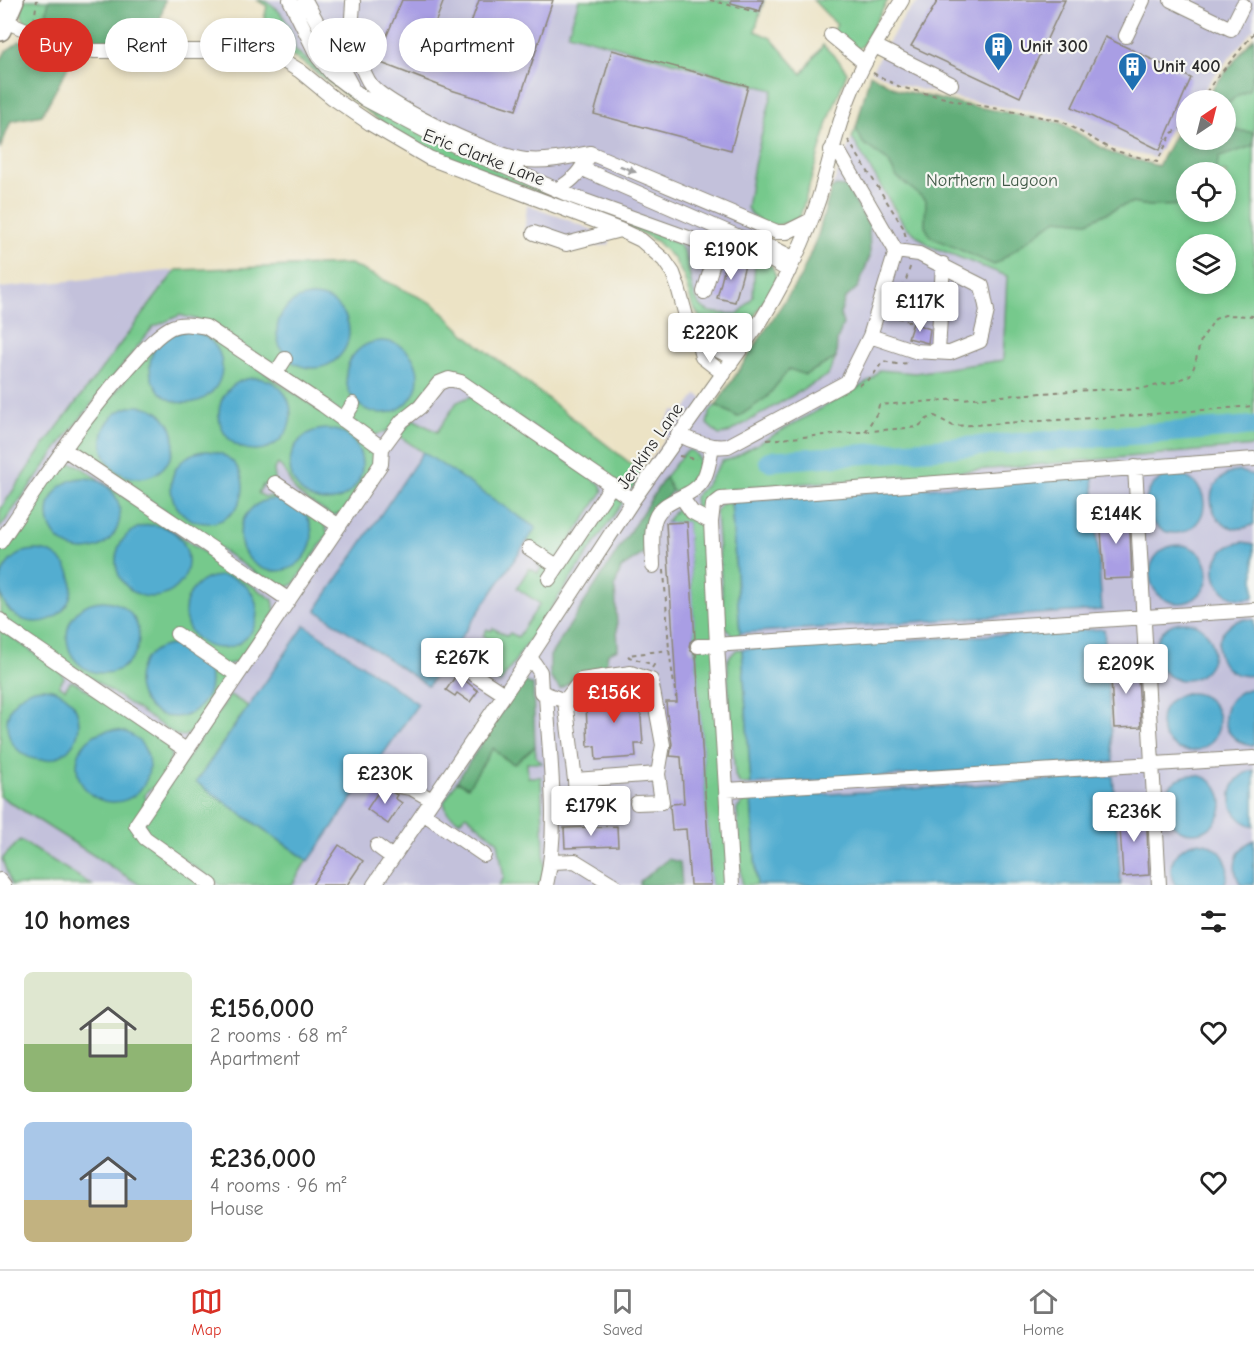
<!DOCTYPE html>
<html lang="en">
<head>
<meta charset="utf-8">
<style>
	:root { --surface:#fff; --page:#f2f2f2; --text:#222; --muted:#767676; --line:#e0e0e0; --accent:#d93025 }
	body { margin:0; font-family:"Comic Neue",sans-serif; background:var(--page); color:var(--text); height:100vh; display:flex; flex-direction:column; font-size:22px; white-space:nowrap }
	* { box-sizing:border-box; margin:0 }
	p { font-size:20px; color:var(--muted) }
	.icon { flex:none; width:33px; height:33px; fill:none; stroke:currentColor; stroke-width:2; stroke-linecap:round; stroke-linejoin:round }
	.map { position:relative; height:885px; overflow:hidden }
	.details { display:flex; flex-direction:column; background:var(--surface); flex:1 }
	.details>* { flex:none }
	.hud { position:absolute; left:18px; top:18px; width:600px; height:54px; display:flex; gap:12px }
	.needle { width:39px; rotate:35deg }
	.buttons { position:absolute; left:1176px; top:90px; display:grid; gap:12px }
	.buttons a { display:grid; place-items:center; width:60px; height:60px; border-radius:50%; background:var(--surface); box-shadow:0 3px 9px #0003; font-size:30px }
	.price { position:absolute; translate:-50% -51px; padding:0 14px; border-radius:6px; background:#fff; color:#222; font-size:20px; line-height:39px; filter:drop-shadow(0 2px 3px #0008) }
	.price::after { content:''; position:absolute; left:50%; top:36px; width:18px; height:14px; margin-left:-9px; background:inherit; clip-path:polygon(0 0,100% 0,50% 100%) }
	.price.current { background:var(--accent); color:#fff }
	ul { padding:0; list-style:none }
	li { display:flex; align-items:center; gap:18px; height:150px; padding:0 24px }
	li span { display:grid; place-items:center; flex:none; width:168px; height:120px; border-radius:9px; color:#555 }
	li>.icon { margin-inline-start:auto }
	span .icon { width:72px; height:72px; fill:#fffc; stroke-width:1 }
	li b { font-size:26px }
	h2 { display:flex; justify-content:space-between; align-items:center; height:72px; padding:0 24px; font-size:26px }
	.pill { padding:0 21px; border-radius:27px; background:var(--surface); box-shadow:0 3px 9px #0003; font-size:21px; line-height:54px }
	.pill.current { background:var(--accent); color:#fff }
	.dock { display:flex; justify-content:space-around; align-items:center; height:84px; border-top:2px solid var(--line); background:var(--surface); font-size:16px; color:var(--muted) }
	.dock a { display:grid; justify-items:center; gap:3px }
	.dock .current { color:var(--accent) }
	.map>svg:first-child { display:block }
	.industrial { fill:#c3c1db }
	.green { fill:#76c98c; stroke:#507a5c; stroke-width:1.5; fill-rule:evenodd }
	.forest { fill:#60ad78; stroke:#466c52; stroke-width:1.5 }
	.water { fill:#53add0; stroke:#3f6c7e; stroke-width:1.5 }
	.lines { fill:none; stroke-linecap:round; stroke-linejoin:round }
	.river { stroke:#53add0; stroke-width:20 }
	.building { fill:#a99ee4 }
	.minor-casing { stroke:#8c8778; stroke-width:16 }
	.highway-casing { stroke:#8c8778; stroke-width:24 }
	.path { stroke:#8c8778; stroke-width:2; stroke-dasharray:4.5 4.5; stroke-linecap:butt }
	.minor { stroke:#fff; stroke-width:14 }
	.highway { stroke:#fff; stroke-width:21 }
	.oneway { fill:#a0a0a0 }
	.labels { text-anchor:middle; stroke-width:4.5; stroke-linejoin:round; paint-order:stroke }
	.poi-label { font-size:18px; font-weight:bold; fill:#2b2b2b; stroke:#f6f6f2; text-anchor:start }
	.street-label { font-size:18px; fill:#2b2b2b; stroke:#f6f6f2 }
	.park-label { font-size:18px; fill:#425a48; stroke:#f6f6f2 }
</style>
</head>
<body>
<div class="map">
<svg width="1254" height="885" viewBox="0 0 1254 885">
	<rect width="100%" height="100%" fill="#f6f6f2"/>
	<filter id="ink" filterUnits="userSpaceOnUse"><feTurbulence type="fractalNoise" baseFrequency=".0167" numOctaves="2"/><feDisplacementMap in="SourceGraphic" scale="12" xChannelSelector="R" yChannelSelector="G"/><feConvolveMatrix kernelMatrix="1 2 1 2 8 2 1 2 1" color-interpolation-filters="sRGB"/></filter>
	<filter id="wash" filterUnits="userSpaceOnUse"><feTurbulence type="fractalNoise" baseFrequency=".008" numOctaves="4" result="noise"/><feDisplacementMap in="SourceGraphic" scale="24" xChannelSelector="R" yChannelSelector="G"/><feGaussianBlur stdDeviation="1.35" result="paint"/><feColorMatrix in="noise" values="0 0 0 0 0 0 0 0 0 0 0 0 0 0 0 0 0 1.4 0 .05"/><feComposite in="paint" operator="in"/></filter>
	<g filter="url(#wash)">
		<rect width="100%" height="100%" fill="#ece3c5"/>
		<path class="industrial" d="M262,0H579L569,33L773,90L754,165L747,208L758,225L752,241L755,259L754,293L751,301L739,314L711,312L703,308L692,291L680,247L668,238L359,100L295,49V41L269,3Z
			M921,0H1254V29L1210,81L1197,100H1186V116L1180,126L1170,130L1155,158L1112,148L1063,118L959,99L899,84L872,70L904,16Z
			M852,138L896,214L930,246L1008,275L1003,360L915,373L885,370L873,479L1254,446V885H0V288L176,270L350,264L434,304L466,335L639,470H644L667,436L664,424L673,411L684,412L697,394L712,405H716L801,276L818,235L831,189Z
			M527,204L611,237L609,245L564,249L524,234Z"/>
		<path class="green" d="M24,0H49L45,20L46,34C29,25 15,22 24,0Z
			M257,0C279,0 294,31 295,50L359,100L668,238C672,241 677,243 680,246C695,263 684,304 711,312C719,314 730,314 739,314L753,297L755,259L772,266L777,280L744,333L739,338L731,341L719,340L706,328L692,305L684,277L674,259L656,241L634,229L574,207L505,179L428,153L400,136L299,60L278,48L263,24L267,6Z
			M579,0H764L755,31L771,38L802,74L823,45L840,62L847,72L829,119L800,217C780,228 761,230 747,208L754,165L773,90L568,33Z
			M813,0H888L862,46L856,50L832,32L837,25Z
			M1254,70V135L1252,132L1237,131L1230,120L1227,105L1236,96L1249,90Z
			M856,128L863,143L888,161L896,176L926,200L925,226L931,237L994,265L1057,219L1088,222L1119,207L1131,203L1150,206L1186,205V212H1226V172H1215L1219,157L1252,146L1254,143V446L873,479L760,486L720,491L703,515L695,507L694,497L706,485L722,461L731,459L861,386L873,378L879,370L915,373L1003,360L1007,276L930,246L904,225L852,138ZM1186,244H1226V284H1186Z
			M350,264L434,304L466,335L639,470H644L632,489L623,487L453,374C441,383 429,391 418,401C403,413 394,434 373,435L210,323L180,315L153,327L64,439L0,528V510L41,449L176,270Z
			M187,328L206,333L373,447L376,453L375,463L342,513L332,516C321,508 305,501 296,491C288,482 288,471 278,464L274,469L275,479L273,484L263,485L258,493L265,497L272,496L290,498L323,520L328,534L294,584L286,588H277L82,454L78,446L79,438L133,370L169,333Z
			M836,358L828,375L728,433L719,435L707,424L710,412L716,405L738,417L767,397L790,368L805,375Z
			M472,396L600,484L603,491L559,558L552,559L527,541L535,528L399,436L413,419L437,432L457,402Z
			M690,450C704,456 700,473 691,483C686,487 679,490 674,493L665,477L684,453Z
			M63,462L78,465L273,600L275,612L240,662L228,664L223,672L225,683L192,732L184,736L176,735L9,623L0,614V552L28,509Z
			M611,495L618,496L617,498L623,502L500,683L493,678L490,681L465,663L476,644L491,651L493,642L483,636L487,629L491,631L493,628L507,636L510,633L518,637L540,604L517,588L529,568L538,573L541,567L537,564L540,560L548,566L549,570Z
			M731,501L740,633L739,636H733L725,627L716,513L721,504Z
			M678,507H682L691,519L708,531L731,885H711L687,522L666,523Z
			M0,629L60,671L64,678L59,685L65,689L71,681L78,684L169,746C175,764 164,774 154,788L149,789L145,795L146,800L134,830L201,885H140L0,796Z
			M742,649L751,785L740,784L735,776L728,678V659L736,650Z
			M230,695L248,706L196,782L307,860L292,885H220L146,833L145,820Z
			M535,746L536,757L542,763H527L528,777H541L545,874L539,885H499L504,878L498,842L466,815L459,821L447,812L444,802L457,781L468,786L493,748L501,756L514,764Z
			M751,799L757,885H742L737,809L745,800Z
			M20,840L92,885H11L2,859Z"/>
		<path class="forest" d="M49,0H165L155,41L110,47L72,44L46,34L45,20Z
			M1254,37V70L1249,90L1236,96L1227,105L1230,120L1237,131L1252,132C1254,136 1254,141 1252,146L1219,157L1215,172H1186V205L1150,206L1131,203L1119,207L1088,222L1057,219L994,265L931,237L925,226L926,200L896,176L888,161L863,143L856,128L870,74L899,90L952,102L1061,123L1111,153L1158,166L1174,136L1186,127V140H1226V100H1204L1214,86Z
			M20,41L45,47L73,58L42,115L11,121L0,149V61L6,51Z
			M836,186L846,187L869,225L870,256L858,287L845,299L840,314L843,324L837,341L836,358L805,375L789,369L767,397L738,417L716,405L801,276L818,235L831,189Z
			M665,477L672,491L650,519L649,550L621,568L615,586L618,649L608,653L605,672L581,675L560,689L550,677V656Z
			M522,680L533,685L535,746L514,764L501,756L493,748L468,787L457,781Z
			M668,859L680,862L682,885H640V881Z"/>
		<path class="water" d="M277 332a36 36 0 1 1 72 0a36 36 0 1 1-72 0Z
			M150 367a36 36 0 1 1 72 0a36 36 0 1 1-72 0Z
			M346 377a36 36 0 1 1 72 0a36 36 0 1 1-72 0Z
			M219 414a36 36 0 1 1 72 0a36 36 0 1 1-72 0Z
			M102 442a36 36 0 1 1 72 0a36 36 0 1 1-72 0Z
			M290 465a36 36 0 1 1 72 0a36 36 0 1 1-72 0Z
			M171 487a36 36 0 1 1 72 0a36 36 0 1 1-72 0Z
			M423,452L536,528L428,686L316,610Z
			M1239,471L1254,475V524C1213,546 1190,478 1239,471Z
			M1146 504a29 29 0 1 1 58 0a29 29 0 1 1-58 0Z
			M1093,477L1102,610L740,633L731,501Z
			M48 514a36 36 0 1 1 72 0a36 36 0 1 1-72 0Z
			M240 535a36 36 0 1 1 72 0a36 36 0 1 1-72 0Z
			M116 561a36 36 0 1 1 72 0a36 36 0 1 1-72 0Z
			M1243,542L1254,544V597C1212,610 1197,548 1243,542Z
			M1150 574a29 29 0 1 1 58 0a29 29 0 1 1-58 0Z
			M0 586a36 36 0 1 1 72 0a36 36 0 1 1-72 0Z
			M185 612a36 36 0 1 1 72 0a36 36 0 1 1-72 0Z
			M67 637a36 36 0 1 1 72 0a36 36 0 1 1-72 0Z
			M1246,619L1254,620V675C1213,683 1203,625 1246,619Z
			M1155 651a29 29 0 1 1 58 0a29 29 0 1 1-58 0Z
			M305,625L418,704L309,861L196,782Z
			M1104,629L1113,762L751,785L742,649Z
			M138 681a36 36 0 1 1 72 0a36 36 0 1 1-72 0Z
			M7 724a36 36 0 1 1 72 0a36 36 0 1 1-72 0Z
			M1254,688V745L1252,746C1215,740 1216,693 1254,688Z
			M1161 722a29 29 0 1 1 58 0a29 29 0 1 1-58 0Z
			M77 766a36 36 0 1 1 72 0a36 36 0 1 1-72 0Z
			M1254,770V826C1223,818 1223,777 1254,770Z
			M1164 804a29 29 0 1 1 58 0a29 29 0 1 1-58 0Z
			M1113,776L1121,885H757L751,799Z
			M1254,840V885H1241C1230,868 1235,848 1254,840Z
			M1199,842C1221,845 1234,864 1224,885H1175C1164,864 1177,845 1199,842Z"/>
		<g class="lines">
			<path class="river" d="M769,461L1254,426"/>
		</g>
		<g id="blocks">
			<path class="building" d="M402,0H444L434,26L466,37L479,0H553L516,110L451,90L376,61Z
				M731,0H763L760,11L731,3Z
				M938,0H1065L1020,97L911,46Z
				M1105,37L1191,78L1160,150L1072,107Z
				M612,50L748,86L731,150L594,114Z
				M727,259L745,265L735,302L717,298Z
				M913,323L930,329L928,343L908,338Z
				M1129,511L1132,578L1104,579L1100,513Z
				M687,522L695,638L690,642L689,647L691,651L696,654L711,885H690L686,829L672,830L670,806L671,804L684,803L681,757L670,756L672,744L667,714L666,702H677L666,523Z
				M1137,661L1141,727L1114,728L1110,663Z
				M457,674L478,691L470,702L457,693L455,696L446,690Z
				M631,689L632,702L640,701L641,718L643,744H635L636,757L596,760L595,746L588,747L586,705L593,704L592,691Z
				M382,786L397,795L395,798L402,803L388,824L367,809Z
				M1146,809L1149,875L1123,877L1119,811Z
				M617,826L618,846L565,848L564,828Z
				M339,845L363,861L347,885H312Z"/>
		</g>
	</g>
	<g filter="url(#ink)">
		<use href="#blocks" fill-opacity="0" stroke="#8c8778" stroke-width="1.5"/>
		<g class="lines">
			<defs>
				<path id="minor" d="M290,0L318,57L332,74L365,99L445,141L574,197L697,241L736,244L766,257L789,271
					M305,0L351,85
					M1171,0L1231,29L1243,5
					M353,1C353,10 351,20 352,29C352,42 363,74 371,85C388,107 497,158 526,160C547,162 570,157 590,153
					M0,19L57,43L94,51H252L274,55L300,71L333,98L371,124L429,158L620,230L641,240L664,260L673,273L678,287L689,327L698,341L702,357L724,374
					M831,35L865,63
					M1126,36L1143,0
					M875,46L951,84
					M583,169L739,237L775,249L795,259
					M558,189C574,180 582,170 590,153L777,232H787L811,220
					M534,233L566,244L620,230
					M704,292L719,243
					M870,336L915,351L950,353L980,341L987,311L982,286L919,254L896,251
					M698,341L734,358
					M938,352L943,264
					M276,373L285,359
					M343,420L353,404
					M678,434C693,442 711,448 728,446L847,382L870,336L896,251L840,154L831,150
					M64,449L289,600
					M1135,467L1159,885
					M275,483L339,526
					M682,498L692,512L711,522
					M0,542C41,482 81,420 130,366C142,353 154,337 170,328C181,322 194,325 206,327L323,405L382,448
					M529,548L557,566
					M653,566C653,552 650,533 655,519C663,497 694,499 704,478C709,468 710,456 712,446
					M549,579L612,485
					M0,620L7,628L186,750
					M177,634L237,675
					M698,646L1254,610
					M530,657L540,672L541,692L565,701L575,780L658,774L663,745L651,680L631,673L581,680L565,701
					M461,666L504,694
					M546,694C549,754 560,827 546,885
					M388,779L399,786L411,788L432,800
					M575,780L576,801
					M727,790L1254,758
					M637,803L662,802L658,774
					M423,813L484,855
					M377,846L392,857
					M552,862L575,861L614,885
					M0,880L4,885
					M211,885L145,838L136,825L381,464L382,448L402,421L420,407L439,383L449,379L461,382L633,500
					M374,885L530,657L633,500L762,319C785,281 805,241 819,198C829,165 836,130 849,97C862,63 883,32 902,0
					M732,885L717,645L711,522L713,505L721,499L1254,459"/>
				<path id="highway" d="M0,30L13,0"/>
			</defs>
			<use href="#minor" class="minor-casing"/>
			<use href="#highway" class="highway-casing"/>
			<path class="path" d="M710,0L760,13
				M34,21L37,0
				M873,73L900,87L957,101L1062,121L1112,150L1157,162L1172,133L1182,128L1186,122
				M1201,100L1212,84L1254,33
				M848,140L903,227L907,241
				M910,322L895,316L911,264
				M859,385L872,377L883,361L896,364L911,363
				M865,432L877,413L879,405L1070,391L1144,388L1174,382L1190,375L1194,367L1201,340L1215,319L1225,315L1254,316
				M767,440L918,427L927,419L935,416L953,426L1127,416L1254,406
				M679,456L697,459
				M664,570L669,650L676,698
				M652,668L654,665L629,657L628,655L669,650"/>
			<use href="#minor" class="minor"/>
			<use href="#highway" class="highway"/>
		</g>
		<defs><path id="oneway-solid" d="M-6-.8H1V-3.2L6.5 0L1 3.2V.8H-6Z" transform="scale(1.5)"/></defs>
		<use class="oneway" href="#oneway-solid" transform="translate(628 169) rotate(22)"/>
	</g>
	<defs>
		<symbol id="building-pin" viewBox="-11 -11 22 30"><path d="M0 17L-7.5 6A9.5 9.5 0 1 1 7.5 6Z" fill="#1f6fb2" stroke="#f6f6f2"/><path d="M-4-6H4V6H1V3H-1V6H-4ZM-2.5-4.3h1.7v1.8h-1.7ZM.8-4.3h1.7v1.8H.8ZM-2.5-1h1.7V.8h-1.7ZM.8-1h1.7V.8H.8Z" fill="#fff"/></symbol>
	</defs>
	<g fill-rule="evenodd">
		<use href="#building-pin" x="982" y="30" width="33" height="45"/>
		<use href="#building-pin" x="1116" y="50" width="33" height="45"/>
	</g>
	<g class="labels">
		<g class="poi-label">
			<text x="1020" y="52">Unit 300</text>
			<text x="1153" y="72">Unit 400</text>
		</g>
		<g class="street-label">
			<text transform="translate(484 157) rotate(21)" y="6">Eric Clarke Lane</text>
			<text transform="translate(650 446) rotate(-55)" y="6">Jenkins Lane</text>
		</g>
		<g class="park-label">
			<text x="992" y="186">Northern Lagoon</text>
		</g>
	</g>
</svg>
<div class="buttons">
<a><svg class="needle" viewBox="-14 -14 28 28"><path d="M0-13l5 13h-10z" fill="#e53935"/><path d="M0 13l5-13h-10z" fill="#767676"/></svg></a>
<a><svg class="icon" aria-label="locate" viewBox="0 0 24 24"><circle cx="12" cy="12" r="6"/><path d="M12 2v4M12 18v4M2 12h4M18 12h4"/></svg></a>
<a><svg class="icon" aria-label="layers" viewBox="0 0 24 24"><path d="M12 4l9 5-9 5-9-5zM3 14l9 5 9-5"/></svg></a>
</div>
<b class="price" style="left:731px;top:281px">£190K</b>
<b class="price" style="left:920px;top:333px">£117K</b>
<b class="price" style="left:710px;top:364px">£220K</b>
<b class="price" style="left:1116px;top:545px">£144K</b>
<b class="price" style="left:462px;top:689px">£267K</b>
<b class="price" style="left:1126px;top:695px">£209K</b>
<b class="price current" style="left:614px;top:724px">£156K</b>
<b class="price" style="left:385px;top:805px">£230K</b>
<b class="price" style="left:591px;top:837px">£179K</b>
<b class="price" style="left:1134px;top:843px">£236K</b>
<div class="hud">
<a class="pill current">Buy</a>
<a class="pill">Rent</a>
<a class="pill">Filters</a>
<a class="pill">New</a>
<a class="pill">Apartment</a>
</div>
</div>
<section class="details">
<h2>10 homes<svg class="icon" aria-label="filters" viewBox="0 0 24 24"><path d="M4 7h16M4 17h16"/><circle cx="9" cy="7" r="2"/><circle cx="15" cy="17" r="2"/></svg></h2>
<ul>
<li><span style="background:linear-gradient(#dfe7d0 60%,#8fb573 0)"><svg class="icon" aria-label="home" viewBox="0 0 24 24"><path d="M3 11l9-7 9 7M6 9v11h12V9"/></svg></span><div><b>£156,000</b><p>2 rooms · 68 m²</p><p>Apartment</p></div><svg class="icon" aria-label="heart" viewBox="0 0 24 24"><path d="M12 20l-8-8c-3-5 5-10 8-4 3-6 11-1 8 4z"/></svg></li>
<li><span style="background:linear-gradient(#a9c7e8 65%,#c2b280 0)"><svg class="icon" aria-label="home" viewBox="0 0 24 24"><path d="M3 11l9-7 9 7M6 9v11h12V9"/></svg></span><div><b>£236,000</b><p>4 rooms · 96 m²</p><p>House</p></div><svg class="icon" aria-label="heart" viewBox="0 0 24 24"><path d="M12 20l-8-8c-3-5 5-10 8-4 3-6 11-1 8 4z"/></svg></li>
</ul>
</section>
<nav class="dock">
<a class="current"><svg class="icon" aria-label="map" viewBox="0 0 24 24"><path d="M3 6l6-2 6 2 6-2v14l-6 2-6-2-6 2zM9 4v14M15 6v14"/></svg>Map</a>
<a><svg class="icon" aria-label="saved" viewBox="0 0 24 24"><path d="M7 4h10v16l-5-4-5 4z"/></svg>Saved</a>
<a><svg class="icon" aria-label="home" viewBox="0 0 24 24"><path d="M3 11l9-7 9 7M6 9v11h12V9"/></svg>Home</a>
</nav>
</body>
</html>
